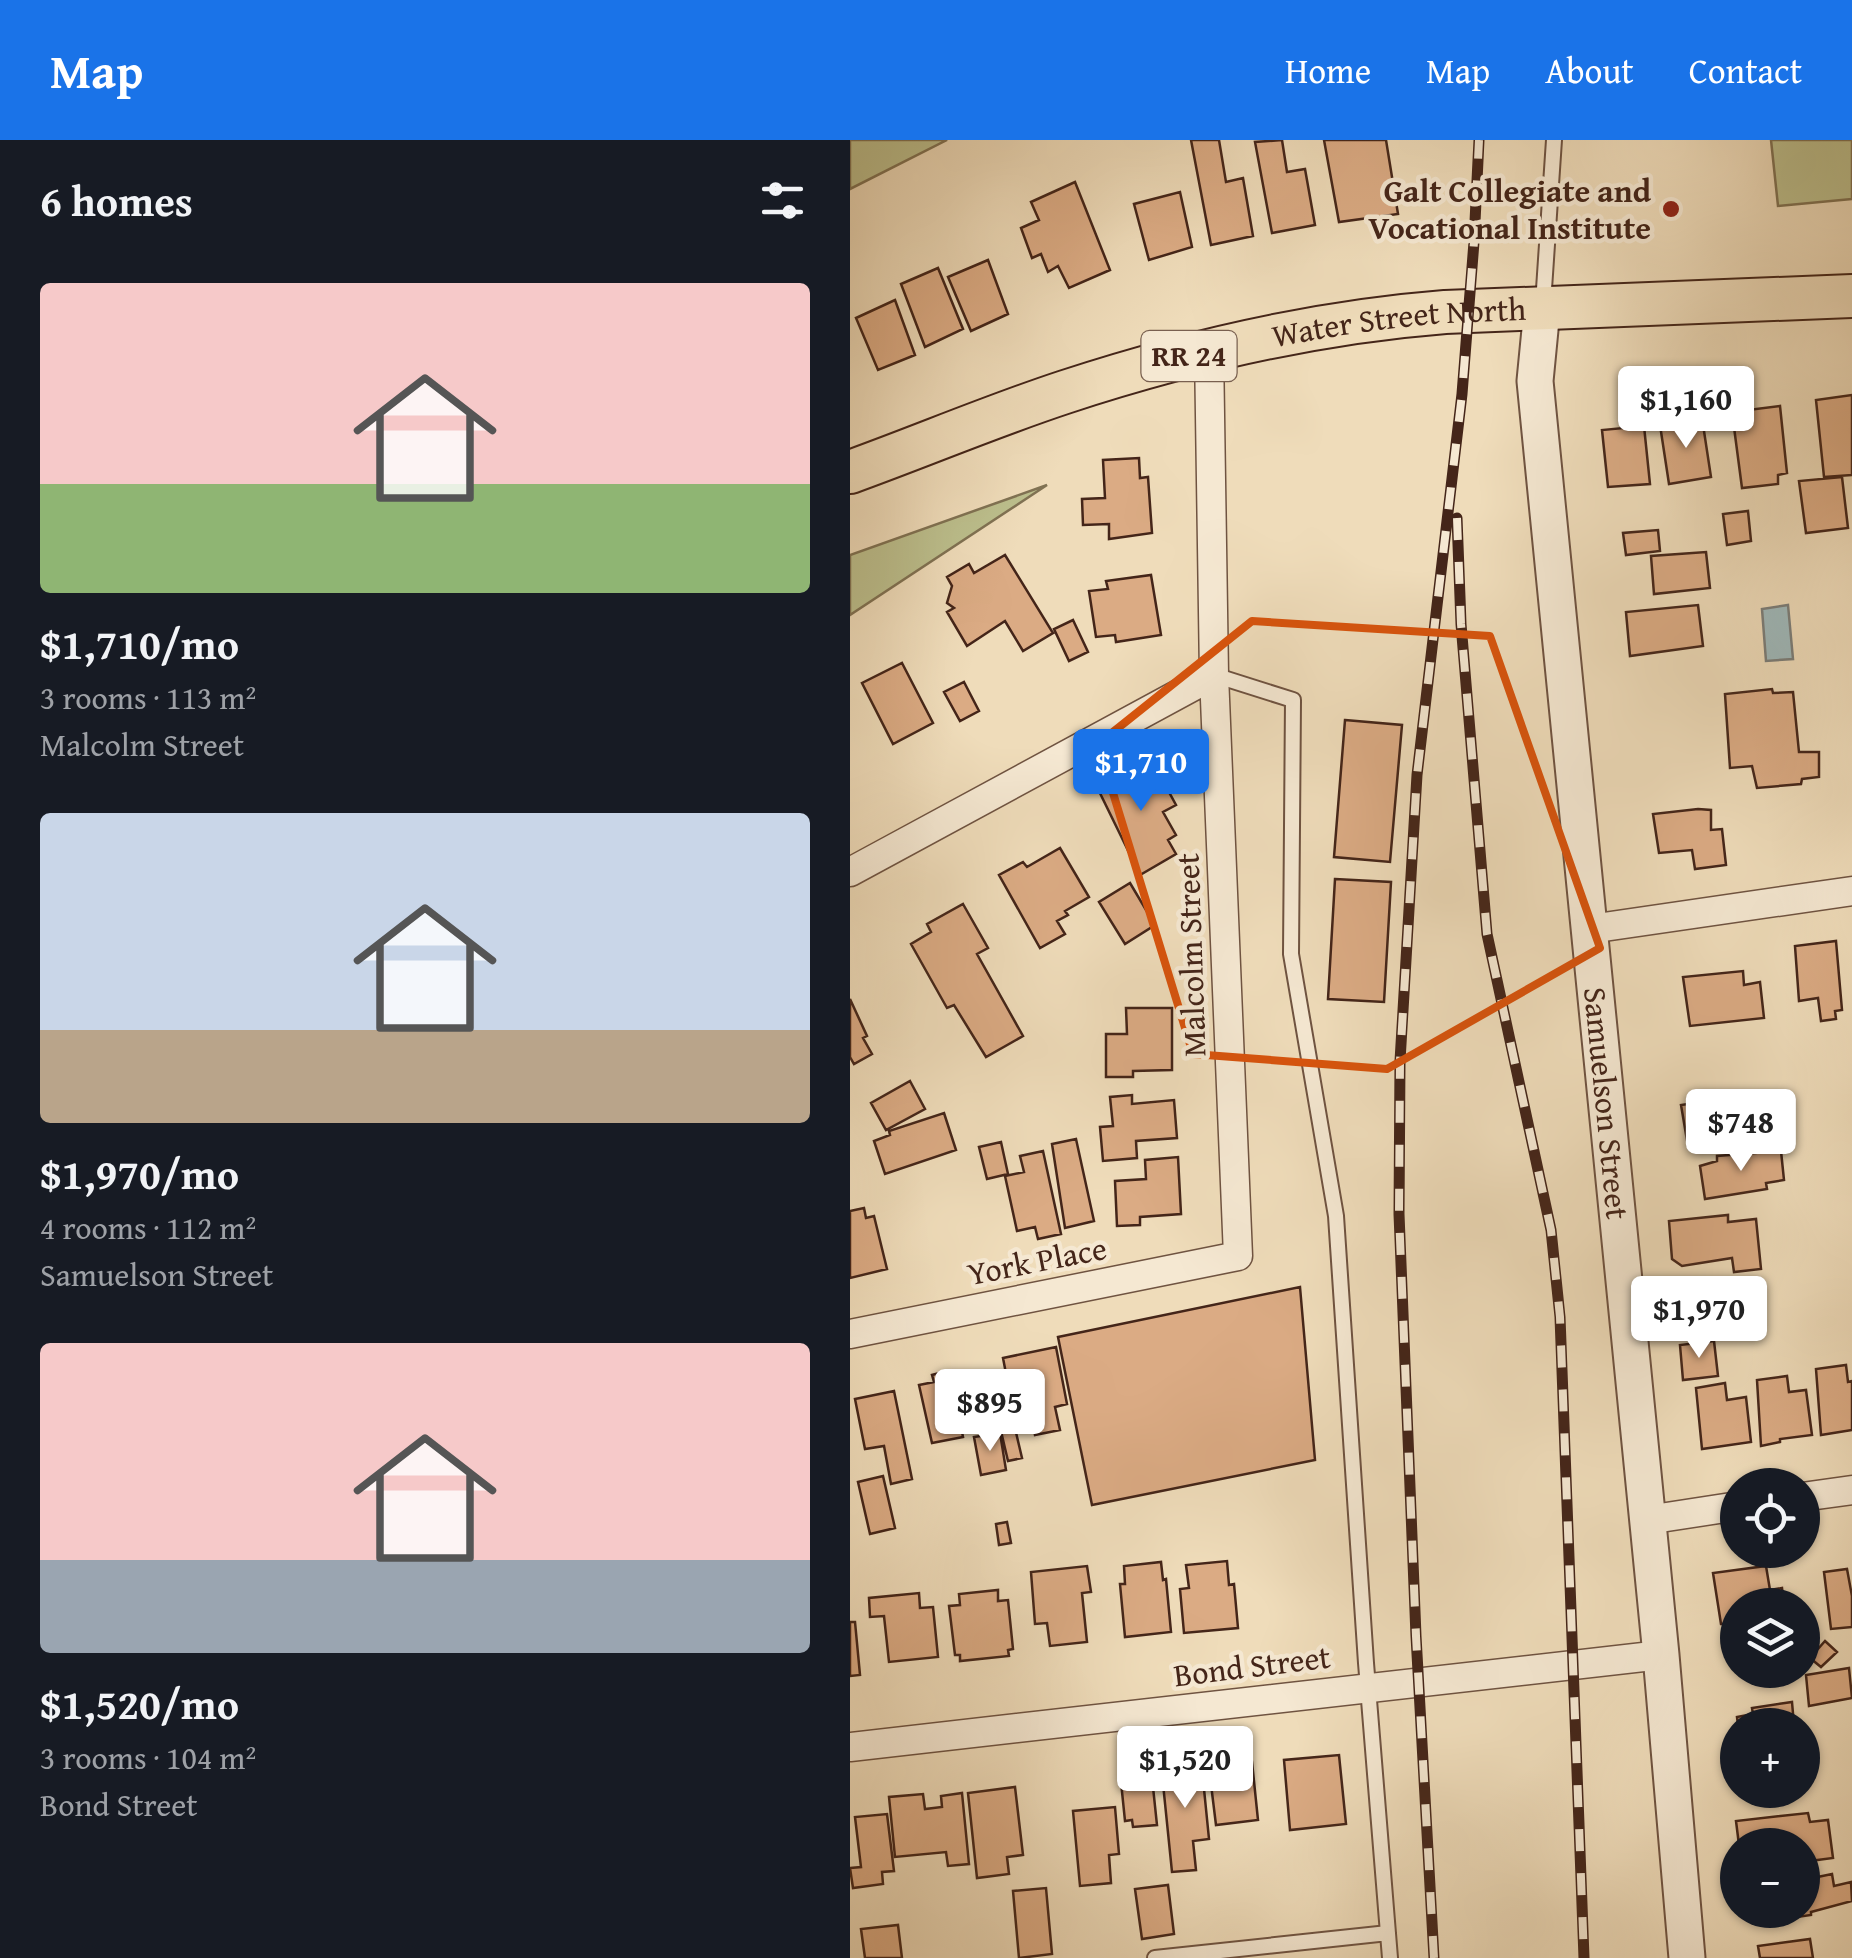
<!DOCTYPE html>
<html lang="en">
<head>
<meta charset="utf-8">
<style>
	:root { --surface:#171b24; --page:#242831; --text:#f1f3f6; --muted:#9ea1a6; --accent:#1a73e8 }
	body { margin:0; font-family:"Gentium Book Plus",serif; background:var(--page); color:var(--text); height:100vh; display:flex; flex-direction:column; font-size:38px; white-space:nowrap }
	* { box-sizing:border-box; margin:0 }
	p { font-size:32px; color:var(--muted) }
	.icon { flex:none; width:55px; height:55px; fill:none; stroke:currentColor; stroke-width:2; stroke-linecap:round; stroke-linejoin:round }
	.map { position:relative; flex:1; overflow:hidden }
	.side { display:flex; flex-direction:column; background:var(--surface); width:850px }
	.side>* { flex:none }
	.buttons { position:absolute; left:870px; top:1328px; display:grid; gap:20px }
	.buttons a { display:grid; place-items:center; width:100px; height:100px; border-radius:50%; background:var(--surface); box-shadow:0 2px 8px #0004; font-size:50px }
	.price { position:absolute; translate:-50% -85px; padding:0 22px; border-radius:10px; background:#fff; color:#222; font-size:32px; line-height:65px; filter:drop-shadow(0 2px 5px #0008) }
	.price::after { content:''; position:absolute; left:50%; top:60px; width:30px; height:22px; margin-left:-15px; background:inherit; clip-path:polygon(0 0,100% 0,50% 100%) }
	.price.current { background:var(--accent); color:#fff }
	ul { padding:0; list-style:none }
	li { display:grid; align-content:center; gap:20px; height:530px; padding:0 40px }
	li span { display:grid; place-items:center; height:310px; border-radius:10px; color:#555 }
	li>.icon { margin-inline-start:auto }
	span .icon { width:180px; height:180px; fill:#fffc; stroke-width:1 }
	li b { font-size:42px }
	h2 { display:flex; justify-content:space-between; align-items:center; height:120px; padding:0 40px; font-size:42px }
	header { display:flex; align-items:center; gap:60px; box-sizing:border-box; height:140px; padding:0 50px; background:var(--accent); color:#fff }
	header strong { font-size:48px }
	nav { display:flex; gap:55px; margin-inline-start:auto; font-size:35px }
	main { display:flex; flex:1; min-height:0 }
	.map>svg:first-child { display:block }
	.green { fill:#bcbf8d; stroke:#807253; stroke-width:2.5 }
	.water { fill:#9fb9bb; stroke:#7b7e7a; stroke-width:2.5 }
	.building { fill:#dbab84; stroke:#442519; stroke-width:2.5 }
	.lines { fill:none; stroke-linecap:round; stroke-linejoin:round }
	.service-casing { stroke:#6f5341; stroke-width:18 }
	.minor-casing { stroke:#6f5341; stroke-width:31 }
	.tertiary-casing { stroke:#6f5341; stroke-width:39 }
	.primary-casing { stroke:#442519; stroke-width:46 }
	.service { stroke:#f5e8d2; stroke-width:14 }
	.minor { stroke:#f5e8d2; stroke-width:28 }
	.tertiary { stroke:#f5e8d2; stroke-width:35 }
	.primary { stroke:#efdcba; stroke-width:42 }
	.rail-casing { stroke:#442519; stroke-width:11 }
	.rail { stroke:#f5e8d2; stroke-width:8; stroke-dasharray:22; stroke-linecap:butt }
	.marked { fill:none; stroke:#d8540d; stroke-width:8; stroke-linejoin:round }
	.poi-dot { fill:#8f2418; stroke:#f5e8d2; stroke-width:4 }
	.labels { text-anchor:middle; stroke-width:9; stroke-linejoin:round; paint-order:stroke }
	.shield { fill:#f5e8d2; stroke:#796050; stroke-width:2.5 }
	.shield-label { font-size:30px; font-weight:bold; fill:#442519 }
	.poi-label { font-size:32px; font-weight:bold; fill:#442519; stroke:#f5e8d2; text-anchor:end }
	.street-label { font-size:32px; fill:#442519; stroke:#f5e8d2 }
</style>
</head>
<body>
<header>
<strong>Map</strong>
<nav><a>Home</a><a>Map</a><a>About</a><a>Contact</a></nav>
</header>
<main>
<section class="side">
<h2>6 homes<svg class="icon" aria-label="filters" viewBox="0 0 24 24"><path d="M4 7h16M4 17h16"/><circle cx="9" cy="7" r="2"/><circle cx="15" cy="17" r="2"/></svg></h2>
<ul>
<li><span style="background:linear-gradient(#f6c9c9 65%,#8fb573 0)"><svg class="icon" aria-label="home" viewBox="0 0 24 24"><path d="M3 11l9-7 9 7M6 9v11h12V9"/></svg></span><div><b>$1,710/mo</b><p>3 rooms · 113 m²</p><p>Malcolm Street</p></div></li>
<li><span style="background:linear-gradient(#c9d6e8 70%,#b9a48a 0)"><svg class="icon" aria-label="home" viewBox="0 0 24 24"><path d="M3 11l9-7 9 7M6 9v11h12V9"/></svg></span><div><b>$1,970/mo</b><p>4 rooms · 112 m²</p><p>Samuelson Street</p></div></li>
<li><span style="background:linear-gradient(#f6c9c9 70%,#9aa5b1 0)"><svg class="icon" aria-label="home" viewBox="0 0 24 24"><path d="M3 11l9-7 9 7M6 9v11h12V9"/></svg></span><div><b>$1,520/mo</b><p>3 rooms · 104 m²</p><p>Bond Street</p></div></li>
</ul>
</section>
<div class="map">
<svg width="1002" height="1818" viewBox="0 0 1002 1818">
	<rect width="100%" height="100%" fill="#efdcba"/>
	<filter id="stains"><feTurbulence type="fractalNoise" baseFrequency=".002" numOctaves="4"/><feColorMatrix values="0 0 0 0 .2 0 0 0 0 .09 0 0 0 0 .02 0 0 0 .5 -.17"/></filter>
	<radialGradient id="worn" r=".72"><stop offset=".6" stop-color="#630" stop-opacity="0"/><stop offset="1" stop-color="#630" stop-opacity=".3"/></radialGradient>
	<path class="green" d="M0,0H97L0,49Z
		M921,0H1002V59L928,66Z
		M197,345L0,475V415Z"/>
	<path class="water" d="M938,465L943,519L916,521L912,469Z"/>
	<path class="building" d="M341,0H369L376,42L393,38L403,96L361,105Z
		M432,0L437,32L455,29L465,85L422,93L405,2Z
		M474,0H536L548,74L489,82Z
		M225,42L260,130L219,148L208,126L198,132L191,114L182,118L171,88L189,80L181,62Z
		M330,52L342,107L299,120L284,64Z
		M138,120L158,174L121,191L98,137Z
		M88,128L113,189L75,207L51,144Z
		M45,160L65,215L28,230L6,178Z
		M1002,255V335L974,337L966,260Z
		M930,266L937,333L928,335V344L892,348L882,272Z
		M852,278L861,337L819,344L810,285Z
		M794,286L800,344L758,347L752,290Z
		M289,318L290,338L298,337L302,393L259,399V384L233,385L232,359L255,358L253,320Z
		M992,337L998,388L956,393L949,341Z
		M898,371L901,401L877,405L873,374Z
		M808,390L810,411L776,415L773,393Z
		M856,412L860,448L804,454L801,416Z
		M155,415L203,493L173,511L155,481L117,506L97,472L104,468L97,463L102,446L97,437L119,424L124,433Z
		M301,435L311,495L266,502L265,495L246,497L239,451L258,449L256,441Z
		M848,465L853,506L780,516L776,472Z
		M223,480L238,512L219,521L204,489Z
		M52,523L83,583L43,604L12,543Z
		M114,542L129,571L110,581L94,552Z
		M922,549L923,553L943,552L949,612H969V637L952,639L951,644L907,648L902,626L880,628L875,554Z
		M495,580L552,585L540,722L484,717Z
		M300,617L326,665L313,672L326,695L318,700L326,714L290,735L247,647Z
		M848,669L861,670V690L872,689L876,725L845,729L842,710L809,713L803,674Z
		M210,708L239,757L215,771L218,775L207,781L215,794L190,808L149,735L173,722L177,727Z
		M485,739L541,742L534,862L478,859Z
		M280,743L305,785L275,804L249,762Z
		M113,764L138,808L127,814L173,896L136,917L104,865L97,868L61,804L81,792L77,784Z
		M986,801L992,870L985,871L986,879L971,881L968,858L949,861L945,806Z
		M893,831L894,845L910,842L914,878L840,886L833,837Z
		M0,859L17,896L13,898L22,914L4,924L0,917Z
		M276,868H322V930L283,931V937H256V894H277Z
		M60,941L75,969L36,990L21,963Z
		M282,955V964L324,960L327,998L286,1001L287,1018L253,1021L250,987L263,986L260,957Z
		M899,955L905,997L838,1006L831,965Z
		M94,973L106,1010L35,1034L24,1001L40,995L39,991Z
		M226,999L244,1081L215,1088L202,1004Z
		M151,1002L158,1034L137,1039L129,1007Z
		M193,1011L211,1094L188,1099L185,1087L167,1091L155,1036L174,1032L170,1016Z
		M931,1011L934,1040L916,1043L917,1049L855,1059L850,1026L867,1021V1016Z
		M328,1017L331,1074L290,1077V1085L267,1086L265,1041L296,1039L295,1020Z
		M14,1068L16,1078L24,1076L37,1129L0,1138V1071Z
		M878,1075V1082L906,1079L911,1129L884,1132L882,1118L832,1126L822,1119L819,1081Z
		M909,1145L913,1188L853,1198L846,1154Z
		M450,1147L465,1320L242,1365L208,1197Z
		M864,1201L868,1236L833,1240L830,1205Z
		M206,1207L217,1264L205,1267L210,1290L185,1295L181,1271L164,1275L153,1218Z
		M996,1225L998,1242L1002,1241V1290L971,1295L966,1229Z
		M97,1231L99,1238L114,1235L123,1278L110,1281L113,1297L82,1303L69,1245L84,1242L82,1235Z
		M937,1236L939,1252L956,1250L962,1295L930,1299V1302L911,1306L907,1240Z
		M875,1243L877,1260L896,1257L901,1302L852,1309L846,1248Z
		M44,1251L62,1339L41,1344L34,1306L15,1309L5,1259Z
		M160,1267L172,1318L158,1321L146,1270Z
		M150,1293L156,1330L131,1335L124,1297Z
		M33,1336L45,1388L20,1394L8,1342Z
		M157,1382L161,1403L149,1405L146,1384Z
		M377,1421L379,1445L384,1444L388,1488L334,1493L330,1449L339,1448L336,1425Z
		M311,1422L313,1440L316,1439L321,1492L275,1497L270,1444H275L274,1426Z
		M237,1426L241,1452L232,1453L237,1502L200,1506L197,1483L185,1484L181,1432Z
		M916,1426L920,1450L932,1448L934,1465H888L885,1504L882,1484H871L863,1433Z
		M997,1429L1002,1456V1487L981,1489L974,1432Z
		M148,1450V1461L158,1460L163,1509L158,1510L159,1516L110,1521V1515H105L99,1466L110,1465L109,1454Z
		M69,1453L70,1468L83,1467L88,1517L39,1522L34,1476L20,1477L19,1458Z
		M0,1482H5L10,1535L0,1536Z
		M975,1501L987,1512L971,1527L960,1518Z
		M999,1528L1002,1558L959,1566L956,1535Z
		M942,1562L944,1585H888L887,1577L903,1574L902,1568Z
		M489,1615L496,1684L440,1690L434,1620Z
		M351,1619L359,1699L343,1701L346,1730L322,1732L311,1624Z
		M402,1622L408,1680L366,1685L359,1628Z
		M301,1628L307,1685L283,1687L282,1680L275,1681L270,1632Z
		M165,1647L173,1715L157,1717L159,1734L127,1738L118,1653Z
		M112,1653L119,1724L98,1726L96,1712L45,1717L39,1657L73,1654L75,1669L92,1667L91,1656Z
		M265,1667L269,1714L259,1715L261,1743L230,1746L223,1671Z
		M958,1673L960,1682L978,1680L983,1718L952,1722V1705H889L886,1681Z
		M37,1674L44,1731L32,1732L33,1744L3,1748L0,1728L11,1727L5,1677Z
		M982,1734L984,1746L1001,1742L1002,1761L961,1772V1775L912,1782L911,1771L895,1773V1770H952V1735H957L958,1739Z
		M318,1745L324,1794L292,1799L285,1749Z
		M196,1748L202,1814L169,1818L163,1751Z
		M48,1785L52,1818H15L11,1789Z
		M960,1799L963,1818H910L908,1806Z"/>
	<g class="lines">
		<defs>
			<path id="service" d="M693,164L704,0
				M364,535L443,560L441,814L486,1076L516,1523L540,1818
				M305,1818L538,1793"/>
			<path id="minor" d="M0,732L364,535
				M740,789L1002,751
				M0,1194L388,1116L364,535L359,210
				M952,1357L1002,1350
				M797,1380L888,1366
				M0,1607L811,1515"/>
			<g id="tertiary">
				<path id="s1" d="M692,169L685,241L811,1515L837,1818"/>
			</g>
			<g id="primary">
				<path id="s2" d="M0,332C72,306 142,276 215,252C337,212 467,182 595,172L1002,156"/>
			</g>
		</defs>
		<use href="#service" class="service-casing"/>
		<use href="#minor" class="minor-casing"/>
		<use href="#tertiary" class="tertiary-casing"/>
		<use href="#primary" class="primary-casing"/>
		<use href="#service" class="service"/>
		<use href="#minor" class="minor"/>
		<use href="#tertiary" class="tertiary"/>
		<use href="#primary" class="primary"/>
		<defs>
			<path id="rail" d="M607,378L611,484L637,794L701,1090L710,1177L734,1818
				M584,1818L566,1496L549,1074L550,921L567,635L612,254L624,102L629,0"/>
		</defs>
		<use href="#rail" class="rail-casing"/>
		<use href="#rail" class="rail"/>
	</g>
	<path class="marked" d="M402,481L640,496L750,808L537,929L343,914L248,604Z"/>
	<circle class="poi-dot" cx="821" cy="69" r="10"/>
	<g class="labels">
		<rect class="shield" x="291.5" y="191" width="95" height="50" rx="8"/>
		<g class="shield-label">
			<text x="339" y="226">RR 24</text>
		</g>
		<g class="poi-label">
			<text x="801" y="62">Galt Collegiate and<tspan x="801" dy="37">Vocational Institute</tspan></text>
		</g>
		<g class="street-label">
			<text dy="11" stroke="none"><textPath href="#s2" startOffset="572">Water Street North</textPath></text>
			<text transform="translate(341 815) rotate(-92)" y="11">Malcolm Street</text>
			<text dy="11" stroke="none"><textPath href="#s1" startOffset="798">Samuelson Street</textPath></text>
			<text transform="translate(187 1121) rotate(-11)" y="11">York Place</text>
			<text transform="translate(402 1526) rotate(-7)" y="11">Bond Street</text>
		</g>
	</g>
	<rect width="100%" height="100%" filter="url(#stains)"/>
	<rect width="100%" height="100%" fill="url(#worn)"/>
</svg>
<div class="buttons">
<a><svg class="icon" aria-label="locate" viewBox="0 0 24 24"><circle cx="12" cy="12" r="6"/><path d="M12 2v4M12 18v4M2 12h4M18 12h4"/></svg></a>
<a><svg class="icon" aria-label="layers" viewBox="0 0 24 24"><path d="M12 4l9 5-9 5-9-5zM3 14l9 5 9-5"/></svg></a>
<a>+</a>
<a>−</a>
</div>
<b class="price" style="left:836px;top:311px">$1,160</b>
<b class="price current" style="left:291px;top:674px">$1,710</b>
<b class="price" style="left:891px;top:1034px">$748</b>
<b class="price" style="left:849px;top:1221px">$1,970</b>
<b class="price" style="left:140px;top:1314px">$895</b>
<b class="price" style="left:335px;top:1671px">$1,520</b>
</div>
</main>
</body>
</html>
